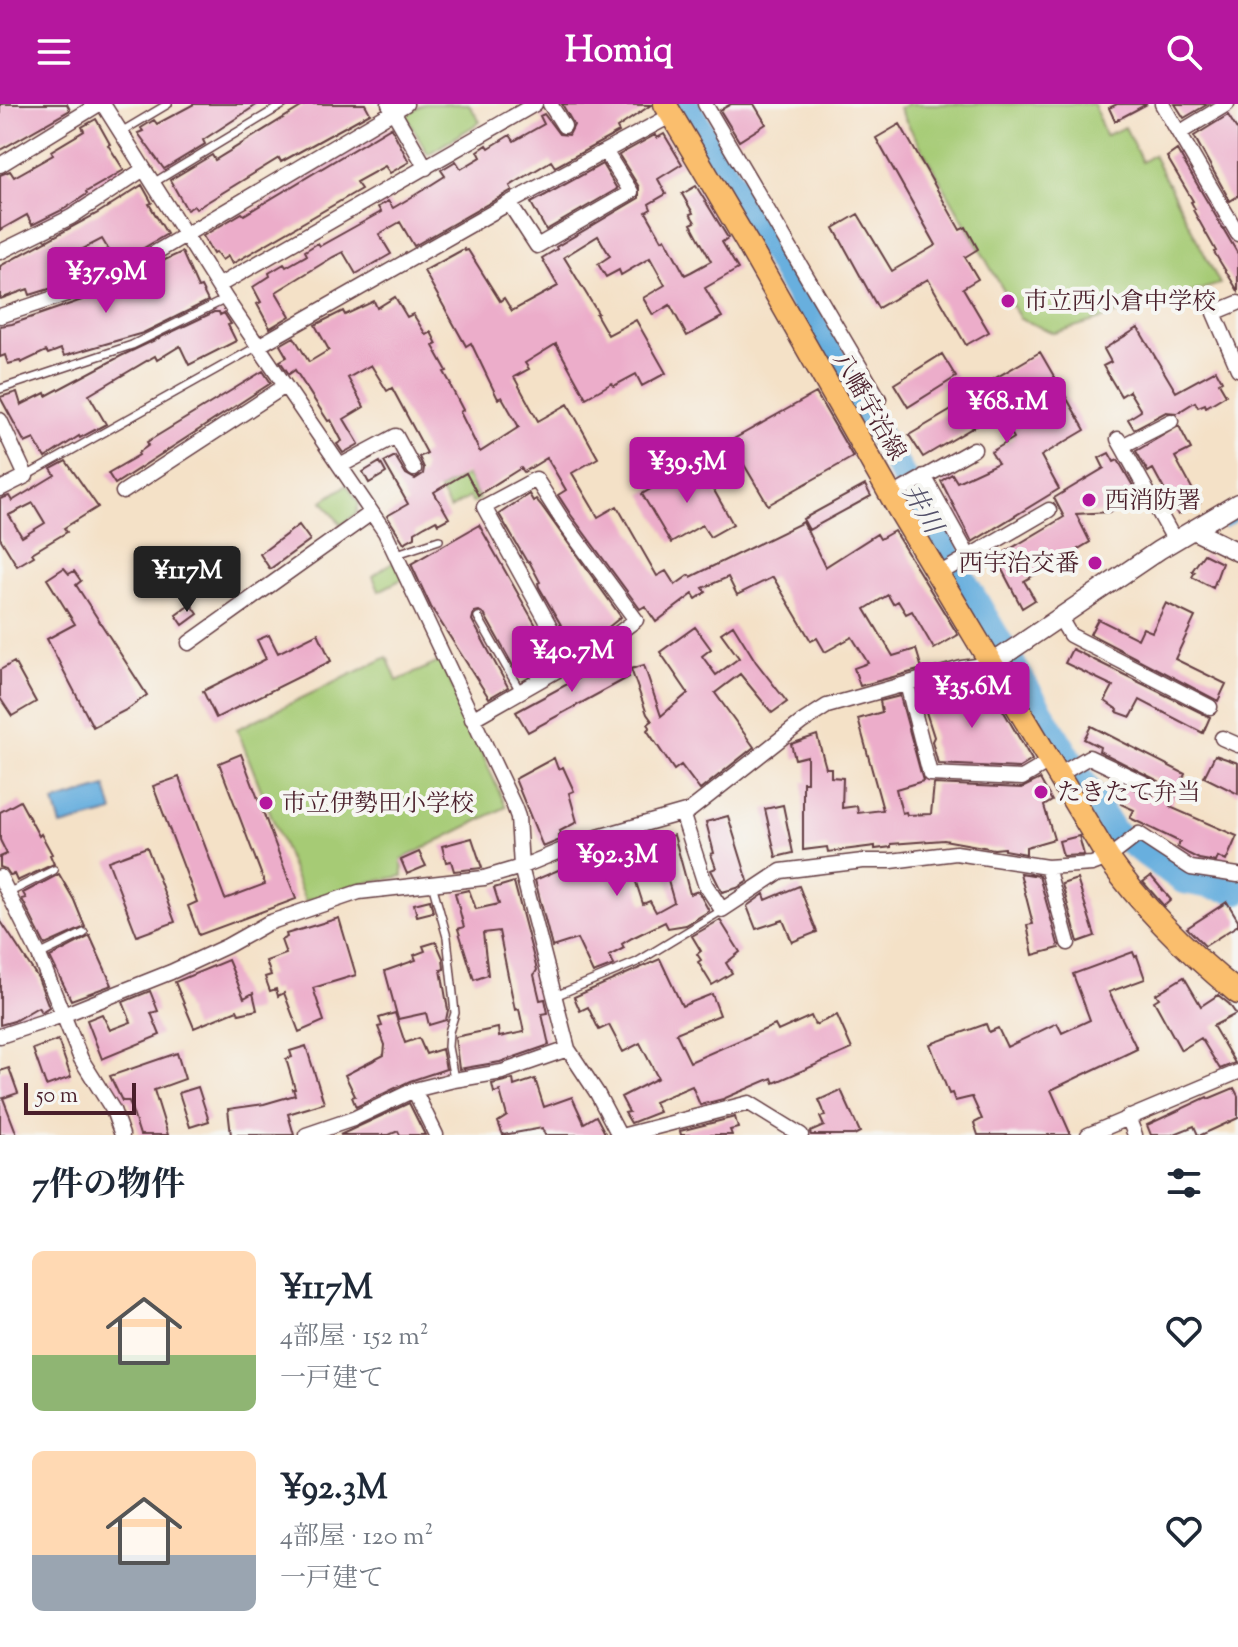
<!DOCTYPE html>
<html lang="ja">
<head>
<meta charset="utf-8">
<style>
	:root { --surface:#fff; --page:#f2f2f3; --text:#1f2937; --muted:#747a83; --accent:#b5179e }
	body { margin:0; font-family:"Sorts Mill Goudy","Noto Serif JP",serif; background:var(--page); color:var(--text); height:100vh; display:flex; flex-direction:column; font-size:30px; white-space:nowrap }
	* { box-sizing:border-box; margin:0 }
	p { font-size:26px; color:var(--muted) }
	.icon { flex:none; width:44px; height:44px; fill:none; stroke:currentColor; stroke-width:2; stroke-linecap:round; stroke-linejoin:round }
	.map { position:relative; height:1031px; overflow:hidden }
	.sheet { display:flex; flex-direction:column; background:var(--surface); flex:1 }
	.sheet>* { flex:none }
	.scale { position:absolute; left:24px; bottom:20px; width:112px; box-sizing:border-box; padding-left:8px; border:4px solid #4a1f2b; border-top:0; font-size:22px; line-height:28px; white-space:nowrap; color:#4a1f2b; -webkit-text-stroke:6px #f6f6f2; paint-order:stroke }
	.price { position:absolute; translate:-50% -68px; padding:0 18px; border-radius:8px; background:var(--accent); color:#fff; font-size:26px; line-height:52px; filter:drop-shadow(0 2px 4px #0008) }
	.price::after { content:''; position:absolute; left:50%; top:48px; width:24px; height:18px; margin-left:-12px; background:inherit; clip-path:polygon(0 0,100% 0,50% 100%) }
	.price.current { background:#222; color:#fff }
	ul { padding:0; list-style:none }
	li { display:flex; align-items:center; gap:24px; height:200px; padding:0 32px }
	li span { display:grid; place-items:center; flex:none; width:224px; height:160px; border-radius:12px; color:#555 }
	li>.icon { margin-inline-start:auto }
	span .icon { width:96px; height:96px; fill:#fffc; stroke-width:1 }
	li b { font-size:34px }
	h2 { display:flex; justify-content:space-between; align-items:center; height:96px; padding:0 32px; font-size:34px }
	header { display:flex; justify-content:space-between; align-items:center; height:104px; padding:0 32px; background:var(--accent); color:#fff; font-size:36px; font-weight:700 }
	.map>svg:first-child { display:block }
	.green { fill:#a6cb74; stroke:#787550; stroke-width:2 }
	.water { fill:#67afde; stroke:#586784; stroke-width:2 }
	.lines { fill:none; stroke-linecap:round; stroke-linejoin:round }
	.stream { stroke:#67afde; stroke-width:4 }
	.river { stroke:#67afde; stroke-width:26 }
	.building { fill:#ecadca; fill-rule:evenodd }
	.service-casing { stroke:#643c42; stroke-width:10 }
	.minor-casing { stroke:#643c42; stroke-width:17 }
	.tertiary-casing { stroke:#643c42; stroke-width:21 }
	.primary-casing { stroke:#643c42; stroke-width:25 }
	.service { stroke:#fff; stroke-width:7 }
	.minor { stroke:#fff; stroke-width:14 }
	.tertiary { stroke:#fff; stroke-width:18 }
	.primary { stroke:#fabe6d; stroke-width:22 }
	.poi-dot { fill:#b5179e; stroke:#f6f6f2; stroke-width:3 }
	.labels { text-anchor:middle; stroke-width:8; stroke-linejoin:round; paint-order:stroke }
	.poi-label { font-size:24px; fill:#4a1f2b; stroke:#f6f6f2; text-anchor:start }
	.street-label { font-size:24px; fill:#4a1f2b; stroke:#f6f6f2 }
	.water-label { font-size:26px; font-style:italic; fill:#54516a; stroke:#f6f6f2 }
</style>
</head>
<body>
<header><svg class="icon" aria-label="menu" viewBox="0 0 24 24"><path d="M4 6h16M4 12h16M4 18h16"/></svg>Homiq<svg class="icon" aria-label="search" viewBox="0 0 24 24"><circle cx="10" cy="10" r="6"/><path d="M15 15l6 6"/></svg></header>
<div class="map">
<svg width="1238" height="1031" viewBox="0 0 1238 1031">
	<rect width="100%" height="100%" fill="#f6f6f2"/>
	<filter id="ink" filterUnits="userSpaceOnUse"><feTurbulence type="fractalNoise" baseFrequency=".0125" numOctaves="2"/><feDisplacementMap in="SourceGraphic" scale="16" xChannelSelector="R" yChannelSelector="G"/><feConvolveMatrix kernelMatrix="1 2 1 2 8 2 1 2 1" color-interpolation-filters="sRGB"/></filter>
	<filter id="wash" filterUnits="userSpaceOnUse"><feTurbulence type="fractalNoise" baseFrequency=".006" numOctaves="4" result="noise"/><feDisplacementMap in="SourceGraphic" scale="32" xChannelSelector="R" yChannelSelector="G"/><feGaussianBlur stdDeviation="1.8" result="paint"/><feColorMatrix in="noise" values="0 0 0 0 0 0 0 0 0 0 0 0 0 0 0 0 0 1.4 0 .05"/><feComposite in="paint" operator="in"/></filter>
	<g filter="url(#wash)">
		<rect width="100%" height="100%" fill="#f4e1c7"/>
		<path class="green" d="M424,0H469L480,18L428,50L405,10Z
			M908,0H1094L1105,32L1125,23L1142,58L1153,51L1220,180L1054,229L1020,215L899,5Z
			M467,371L479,395L473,399L469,393L450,405L439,386Z
			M347,381L359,399L356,410L341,421L323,397Z
			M394,457L404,474L379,487L373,472Z
			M387,553L397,577L441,557L506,703L402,755L403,772L358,780L305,797L237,625Z"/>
		<path class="water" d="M106,683L113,708L61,722L54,698Z"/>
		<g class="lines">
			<path class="stream" d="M1225,422L1238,414"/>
			<path class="river" d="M686,0L1018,569L1113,727L1183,777L1238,787"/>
		</g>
		<g id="blocks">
			<path class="building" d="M0,0H67L70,6L0,46Z
				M194,0H258L203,36L205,40L164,65L138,29L143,27L141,24L154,16L157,20Z
				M306,0H365L370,9L281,58L279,54L196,105L194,102L187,106L170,76L212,51L215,56Z
				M562,0L651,1L617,24L619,28L555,63L551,57L510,82L512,86L414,142L400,118L379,130L391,150L356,170L343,148L333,153L276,188L290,212L270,224L257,200L261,198L253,183L270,172L269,169L284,160L286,163L307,151L305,147L318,139L320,142L381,108L378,103L388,97L393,104L415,91L445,72L441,66L456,57L461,65L481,53L478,47L487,41L489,44L510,31L514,37L544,20L540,12L544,10L559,30L569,31L574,21Z
				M731,0H754L766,20L739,37L720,6Z
				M1117,0H1147L1115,17L1109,4Z
				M1175,0H1208L1184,14Z
				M1228,11L1238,27V92L1230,97L1194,32Z
				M96,15L110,40L108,41L124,66L86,88L87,90L66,104L32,121L27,111L0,126V71L10,67L14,73L53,51L51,47L84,27L82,23Z
				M900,20L960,126L966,123L978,145L965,153L978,175L963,184L989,228L966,241L928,175L878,204L834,124L858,110L892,167L936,141L876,34Z
				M391,23L409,58L390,69L385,62L356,78L361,85L232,160L228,152L222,156L216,148L213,150L203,132L242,109L244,111Z
				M664,30L682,60L658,75L666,90L649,100L651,105L646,108L662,136L665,134L685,171L691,168L711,157L691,120L695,118L690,110L693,109L682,90L696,82L728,134L722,138L738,165L705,184L722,213L687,232L670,201L653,211L643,194L665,181L650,154L621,171L619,166L606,173L598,160L610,152L598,132L564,153L598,209L596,210L608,231L636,216L666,269L642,282L636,270L614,282L612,279L586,294L556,240L525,259L529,265L514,273L538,317L568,300L598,354L572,369L598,413L617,402L657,472L666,467L675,481L689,471L691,473L803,418L825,463L877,430L880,435L894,427L958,531L934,545L912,507L906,510L898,497L893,500L888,491L865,505L893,552L916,545L922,565L860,582L854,564L868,559L852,533L825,548L817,534L811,537L773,473L737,491L728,473L703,484L706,488L696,495L693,490L656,518L645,502L640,505L571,411L558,391L566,386L547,354L524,368L521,364L478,391L466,369L434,388L449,414L438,420L436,416L425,422L415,428V433L404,439L387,412L408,400L384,358L395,352L406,370L415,375L423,370L424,364L419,353L427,349L392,284L387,287L371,261L348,274L364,303L344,315L359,340L343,349L337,340L342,337L331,316L328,317L295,266L289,270L280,257L287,253L280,241L294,233L309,258L329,246L315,221L343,207L345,211L374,197L377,204L395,193L407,213L413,210L426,231L431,228L437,240L433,242L447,267L444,268L451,280L450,281L463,306L460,308L480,348L519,323L502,293L498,295L471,239L466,242L424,167L464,145L465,147L468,146L500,197L504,194L512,207L558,182L542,154L557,145L556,143L639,94V83L619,51L655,31L657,34Z
				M1177,46L1238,150V187L1214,148L1216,147L1193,106L1195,105L1191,98L1193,97L1167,53Z
				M602,60L617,85L546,126L531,99Z
				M142,81L152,99L149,100L167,130L117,160L102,135L54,160L62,181L30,191L28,185L0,195V162L98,109Z
				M182,148L198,184L201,183L208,197L143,229L64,252L61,245L48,250L46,247L21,259L20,257L8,260L5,251L0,253V222L12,220L105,188L107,195L136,179L135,178L158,164L156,160Z
				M214,208H219L220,211L224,209L231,220L228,221L236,237L189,261L180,242L157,256L155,252L89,291L106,320L80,334L79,332L45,354L34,335L25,339L0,293L17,288L21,301L45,289L46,292L121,252Z
				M1138,224L1176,288L1216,266L1222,277L1219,279L1226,291L1206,303L1205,300L1198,303L1195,298L1177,309L1166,308L1134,325L1128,315L1141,307L1129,287L1121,292L1103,262L1111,258L1104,245Z
				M1040,248L1085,326L1041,352L1059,385L972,438L941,377L952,370L957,378L998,359L991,348L1014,334L1002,314L994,319L991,313L923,353L909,331L972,294H976L978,298L999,285L994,275Z
				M942,250L956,273L908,303L894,280Z
				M263,267L271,279L115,380L108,369L139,351L138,349L149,341L147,338Z
				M816,289L853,353L768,401L730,337Z
				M1179,322L1191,345L1175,353L1200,399L1178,411L1153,365L1148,368L1136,347Z
				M1109,349L1114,358L1118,356L1137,389L1115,402L1116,404L1110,408L1076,410L1090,438L1024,477L1035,496L1022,504L998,458L1003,455L1000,451L1064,413L1054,394L1104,364L1099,354Z
				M66,357L98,403L64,424L67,428L32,449L34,452L17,462L0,434V395L9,392L12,397L55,371L51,365ZM33,399L45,419L22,433L9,411Z
				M380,358L386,369L369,379L363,368Z
				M698,358L733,420L710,433L702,421L671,439L642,390Z
				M865,381L871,392L809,426L803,415Z
				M529,390L533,397L536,395L541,401L621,513L600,530L575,545L539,483L538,479L540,478L529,457L527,458L499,410Z
				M299,421L310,436L270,465L260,450Z
				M479,421L555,555L538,564L535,559L517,569L484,510L479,507L474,508L472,516L508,583L489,594L431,503L411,460Z
				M1204,450L1222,459L1213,484L1192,473L1195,468L1192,467Z
				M64,464L69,470L74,467L81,477L76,481L147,591L128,605L93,623L47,535L75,520L47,475Z
				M1166,499L1195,513L1175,555L1226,580L1218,597L1090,530L1098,515L1138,535L1143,524L1152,528Z
				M191,500L198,510L183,521L176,511Z
				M733,521L756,558L787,598L772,609L740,570L715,589L754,643L700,686L681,661L674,666L647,626L650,623L648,620L652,617L647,610L631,565L644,561L661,612L688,589L660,548L695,523L711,545L702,552L716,571L739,554L721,529Z
				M318,529L331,557L216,614L203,587L266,555L257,536L269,531L278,549Z
				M1072,545L1210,613L1203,629L1140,596L1131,613L1117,608L1118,606L1105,597L1113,582L1065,559Z
				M617,553L629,573L528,628L516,608Z
				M14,558L36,598L12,612L0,594V566Z
				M945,580L952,595L973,587L974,590L990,584L1032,656L1019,664L938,660L932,637L934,633L919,586Z
				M900,592L923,677L896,685L902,709L906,708L907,711L931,710L934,680L1022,684L1040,675L1052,697L1044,702L1054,735L1026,743V750L1004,746V744L994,745L944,736L891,740V743L875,745V742L828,748L827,743L803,746V678H807V652L795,655L791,640L817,631L826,664H831V673L843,674L842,704L857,702L858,709L883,706L858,615L882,608L880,597Z
				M1091,622L1185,670L1170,703L1237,732L1226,757L1218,753L1216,758L1199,755L1189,750L1177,743L1180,738L1130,714L1134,706L1121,700L1123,697L1118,695L1125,681L1152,692L1159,686V677L1099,647L1100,643L1084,635Z
				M241,650L296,795L199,831L188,802L197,798L153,682L179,673L225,795L265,780L219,659Z
				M1215,651L1238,659V690L1204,673Z
				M554,654L558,665L563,663L574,687L569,689L577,718L560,727L561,729L558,731L560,736L543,743L515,675Z
				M20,697L39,732L41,730L52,750L50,751L54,760L17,777L14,770L10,771L6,765L0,763V753L7,750L0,736V708Z
				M783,701L793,749L776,753L765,705Z
				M728,712L748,777L737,784L722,788L711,766L716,764L711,750L714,749L706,718Z
				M674,731L690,790L698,787L709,807L686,821L668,824L665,818L632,834L622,840L624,844L609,852L614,861L593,869L577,835L552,843L535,776L570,761L568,755L586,747L589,755L646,736L647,738ZM664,763L674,798L656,808L650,797L643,800L634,772Z
				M1079,732L1084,751L1063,752L1059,737Z
				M472,734L482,764L454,767L451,757L446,758L442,742Z
				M147,743L175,818L137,832L108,757Z
				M419,748L426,762L407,770L401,756Z
				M1020,769L1039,772L1059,844L1033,851L1027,821L1033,820Z
				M59,770L74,796L85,823L45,841L22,795L26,794L23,789Z
				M1151,772L1171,796L1164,802L1143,778Z
				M1077,775L1095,832L1078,838L1062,780Z
				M514,778L537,866L534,871L540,896L545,895L548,909L542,910L549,941L500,958L459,965L455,933L498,924L499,933L524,928L519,905L515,906L499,827L483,829L488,871L474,876L458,825L464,823L455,789L469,786L476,805L499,800L494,784Z
				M799,782L817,828L792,838L783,816L756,825L747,802L764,790L766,796Z
				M430,796L433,808L417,812L414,800Z
				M1227,798L1238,816V821L1205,842L1187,824Z
				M339,814L356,871L313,884L324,917L299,928L284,889L278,892L276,885L270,887L265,873L271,871L266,857L286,850L281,836L287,833L286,830Z
				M0,816L38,874L49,903L41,908L38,903L14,917L0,921Z
				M720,816L740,848L726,859L732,869L712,881L698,858L701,856L697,850L701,847L692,832Z
				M90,832L112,881L71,896L50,853Z
				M436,838L443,854L444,865L441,866L448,906L446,916L429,921L426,909L398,915L385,867L416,856L414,851L425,847L423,842Z
				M1133,848L1135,853L1137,852L1145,875L1109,888L1137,945L1051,986L1071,1031H978L974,1019L982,1015L972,993L955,997L952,989L949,990L930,940L986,920L989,928L998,924L1007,943L1057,919L1062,929L1090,916L1073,870Z
				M660,855L682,902L712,890L720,911L676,929L690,958L775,921L778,927L811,912L815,921L837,911L852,945L774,979L772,974L723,995L700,1001L692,982L654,998L659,1008L631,1019L625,1009L629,1008L621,993L658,974L640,939L623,948L609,921L599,926L588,903L580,907L574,893Z
				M228,856L244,894L253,889L257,906L239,910L237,906L194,924L175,878Z
				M1184,873L1201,902L1218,891L1229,900L1236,910L1213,922L1235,959L1220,965L1201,934L1181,946L1154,897L1159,894L1156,890Z
				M150,887L158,907L151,909L160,931L102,955L87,916L102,910L110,926L131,918L123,898Z
				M395,909L405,939L419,934L426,950L442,945L446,965L410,977L356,1003L352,993L355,992L345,971L384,951L385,941L378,923L382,922L379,914Z
				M58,936L71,973L46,982L33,945Z
				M306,942L324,999L288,1010L294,1031H231L228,1005L264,1000L295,991L293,985H295L286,955L292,953L290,947Z
				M177,949L185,975L154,986L168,1031H140L129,997H122L110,972Z
				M9,964L18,989L3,994L17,1031H0V967Z
				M513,975L514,982L535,975L544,1003L572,993L584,1019L596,1012L606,1031H545L542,1024L503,1031L498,1018L507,1012L500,987L494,989L492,980Z
				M198,983L209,1017L190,1023L179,989Z
				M1234,984L1238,992V1014L1201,1031H1198L1194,1022L1172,1031H1151L1147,1021L1207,993L1208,995Z
				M841,986L860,1028L854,1031H811L810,1028L824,1022L820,1013L825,1012L823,1005L819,996Z
				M409,999L425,1031H400L398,1027L389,1031H340Z
				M735,1013L738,1024L730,1026L732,1031H681L680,1027Z"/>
		</g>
	</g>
	<g filter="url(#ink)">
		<use href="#blocks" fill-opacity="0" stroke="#643c42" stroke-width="2"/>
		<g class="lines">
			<defs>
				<path id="service" d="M121,28L168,0
					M153,79L284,0
					M0,285L132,241L226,195
					M26,372L258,242
					M397,450L439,436
					M478,513L520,587
					M432,780L447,833L455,909L449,928L448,943L454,975
					M8,789L54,766
					M39,851L84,829
					M555,892L637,858L721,807"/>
				<path id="minor" d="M103,0L226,195L385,428L514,702L518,713L521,763L568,945L597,989L619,1031
					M389,0L426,64
					M550,0L564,22
					M705,0L879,295
					M1162,0L1238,130
					M1179,29L1227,0
					M0,61L99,0
					M509,99L537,142L631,88L605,47
					M0,148L71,113L144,65
					M218,182L535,0
					M1238,199L1214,209L1238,265
					M0,212L111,175L406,0
					M258,242L509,99L672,11
					M0,316L26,372L0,385
					M1118,335L1175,437
					M1122,342L1171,317
					M340,362L396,332L414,365
					M924,372L969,453
					M123,388L285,282
					M891,392L974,345
					M937,471L1049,406
					M1060,514L1070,531L1210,603
					M189,539L371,409
					M907,580L930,670L1022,674L1049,658
					M472,615L605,539L636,516L563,417L536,375L484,403L570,559
					M1222,634L1238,641
					M1057,672L1089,653L1150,682
					M682,709L705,780L722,806L781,767L863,757H891L956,749L1047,763L1092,760L1108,754L1139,730L1191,764L1238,771
					M1047,763L1068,839
					M0,773L39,851L81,955L113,1006L122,1031
					M0,932L63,911L171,868L227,842L268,819L359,788L484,774L521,763L584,737L689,707L802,618L827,602L962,564L991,560
					M414,986L436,1031
					M1128,1013L1135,1031
					M306,1031L353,1015L414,986L454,976L502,968L568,945
					M625,1031L749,999L801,1031
					M1088,1031L1238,968"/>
				<path id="tertiary" d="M1193,426L1238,448
					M991,560L1159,446L1238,399"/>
				<path id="primary" d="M665,0L749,142L898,404L1108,754C1144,806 1189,849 1238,889"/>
			</defs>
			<use href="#service" class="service-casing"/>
			<use href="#minor" class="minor-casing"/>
			<use href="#tertiary" class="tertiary-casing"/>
			<use href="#primary" class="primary-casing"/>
			<use href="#service" class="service"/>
			<use href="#minor" class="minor"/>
			<use href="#tertiary" class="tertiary"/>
			<use href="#primary" class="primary"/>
		</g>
	</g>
	<g class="poi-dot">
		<circle cx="1008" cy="197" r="8"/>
		<circle cx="1089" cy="396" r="8"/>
		<circle cx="1095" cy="459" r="8"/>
		<circle cx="1041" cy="688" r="8"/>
		<circle cx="266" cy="699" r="8"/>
	</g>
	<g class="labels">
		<g class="poi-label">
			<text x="1024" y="205">市立西小倉中学校</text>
			<text x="1105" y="404">西消防署</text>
			<text x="1079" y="467" text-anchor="end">西宇治交番</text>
			<text x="1057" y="696">たきたて弁当</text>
			<text x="282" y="707">市立伊勢田小学校</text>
		</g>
		<g class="street-label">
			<text transform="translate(870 302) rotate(60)" y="8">八幡宇治線</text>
		</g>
		<g class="water-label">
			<text transform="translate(923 404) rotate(60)" y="9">井川</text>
		</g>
	</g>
</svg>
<div class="scale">50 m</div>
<b class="price" style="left:106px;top:211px">¥37.9M</b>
<b class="price" style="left:1007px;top:341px">¥68.1M</b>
<b class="price" style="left:687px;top:401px">¥39.5M</b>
<b class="price current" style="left:187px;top:510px">¥117M</b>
<b class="price" style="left:572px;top:590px">¥40.7M</b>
<b class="price" style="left:972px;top:626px">¥35.6M</b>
<b class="price" style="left:617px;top:794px">¥92.3M</b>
</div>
<section class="sheet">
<h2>7件の物件<svg class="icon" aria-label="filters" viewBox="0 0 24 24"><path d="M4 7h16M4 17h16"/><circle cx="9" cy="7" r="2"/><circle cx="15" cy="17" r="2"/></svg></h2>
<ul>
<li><span style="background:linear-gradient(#ffd9b3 65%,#8fb573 0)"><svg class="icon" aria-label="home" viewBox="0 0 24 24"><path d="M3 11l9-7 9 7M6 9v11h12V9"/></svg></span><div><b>¥117M</b><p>4部屋 · 152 m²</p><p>一戸建て</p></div><svg class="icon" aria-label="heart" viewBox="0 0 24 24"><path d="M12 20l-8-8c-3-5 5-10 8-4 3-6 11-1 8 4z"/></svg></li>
<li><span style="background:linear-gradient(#ffd9b3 65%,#9aa5b1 0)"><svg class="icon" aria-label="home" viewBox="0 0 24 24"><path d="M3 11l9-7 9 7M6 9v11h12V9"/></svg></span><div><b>¥92.3M</b><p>4部屋 · 120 m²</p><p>一戸建て</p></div><svg class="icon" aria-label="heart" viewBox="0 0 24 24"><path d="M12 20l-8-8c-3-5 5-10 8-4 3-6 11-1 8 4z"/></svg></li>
</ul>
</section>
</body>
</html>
